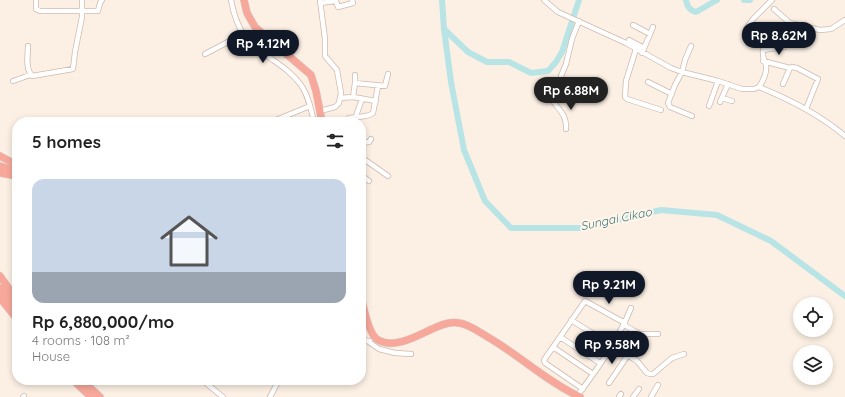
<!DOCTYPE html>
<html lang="en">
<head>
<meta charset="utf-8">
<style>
	:root { --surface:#fff; --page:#f6f6f6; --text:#222; --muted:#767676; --line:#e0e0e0; --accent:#111827 }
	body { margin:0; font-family:Quicksand,sans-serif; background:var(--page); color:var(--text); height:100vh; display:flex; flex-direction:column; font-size:15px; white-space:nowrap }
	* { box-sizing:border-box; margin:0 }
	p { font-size:13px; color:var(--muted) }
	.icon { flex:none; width:22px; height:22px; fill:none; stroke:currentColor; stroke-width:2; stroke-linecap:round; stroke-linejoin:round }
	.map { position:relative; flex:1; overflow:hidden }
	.drawer { position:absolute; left:12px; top:117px; width:354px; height:268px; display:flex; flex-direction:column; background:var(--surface); border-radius:16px; box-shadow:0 2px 6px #0003 }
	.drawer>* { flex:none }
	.buttons { position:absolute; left:793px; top:297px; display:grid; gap:8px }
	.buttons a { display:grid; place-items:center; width:40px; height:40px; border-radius:50%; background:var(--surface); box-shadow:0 2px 6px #0003; font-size:20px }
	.price { position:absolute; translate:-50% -34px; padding:0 9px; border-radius:14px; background:var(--accent); color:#fff; font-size:13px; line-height:26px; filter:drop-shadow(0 1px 2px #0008) }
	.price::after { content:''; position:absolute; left:50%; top:24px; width:12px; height:9px; margin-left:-6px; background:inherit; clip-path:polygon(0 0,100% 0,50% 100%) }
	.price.current { background:#222; color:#fff }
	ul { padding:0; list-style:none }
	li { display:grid; align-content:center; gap:8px; height:212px; padding:0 20px }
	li+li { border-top:1px solid var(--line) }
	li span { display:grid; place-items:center; height:124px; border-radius:12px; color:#555 }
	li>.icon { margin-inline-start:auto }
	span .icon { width:72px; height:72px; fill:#fffc; stroke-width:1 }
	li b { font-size:17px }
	h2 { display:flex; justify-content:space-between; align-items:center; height:48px; padding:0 20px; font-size:17px }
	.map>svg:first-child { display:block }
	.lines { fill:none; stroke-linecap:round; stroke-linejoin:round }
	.river { stroke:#b9e4e6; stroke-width:6 }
	.minor-casing { stroke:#d0b9ae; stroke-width:6 }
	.highway-casing { stroke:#d8cfcc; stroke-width:8 }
	.minor { stroke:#fff; stroke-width:4.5 }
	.highway { stroke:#f7a89b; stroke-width:7 }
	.labels { text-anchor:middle; stroke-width:4; stroke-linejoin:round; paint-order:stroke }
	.water-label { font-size:12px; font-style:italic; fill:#3d777b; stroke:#fff5ea }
</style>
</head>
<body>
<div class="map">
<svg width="845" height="397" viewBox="0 0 845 397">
	<rect width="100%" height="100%" fill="#fcf0e4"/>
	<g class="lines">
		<path class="river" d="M442,0L444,29L451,82L464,150L485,201L511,228H582L661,210L717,215L771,241L845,296
			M686,0C687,6 690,11 696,12L717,0
			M744,0H750
			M444,29L468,52L487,62H509L531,73L548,71L556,62L562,52L579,0"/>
		<defs>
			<path id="minor" d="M36,0V9L40,11H98L100,3L102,0
				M231,0C237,32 247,43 273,60C283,67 293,74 301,85C308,95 311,109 314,122
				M320,0L325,39V56L337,70L341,93L339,103L335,107L320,111
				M544,0L558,12L626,43L671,68L682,72L718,81L742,89H754L759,87C789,99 819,114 845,136
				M320,3L336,1L338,7L353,3L352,0
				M774,9L790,23L820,30L831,29L845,20
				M633,25L650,34
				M746,29L753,19L772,0
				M629,40L644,48
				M28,46C28,56 25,68 32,76L73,69L75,52L82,17V0
				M691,46L685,60L682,72L675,85L668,103L670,107L692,116
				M636,49L626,81L625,97L627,99L661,110
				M642,53L653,27
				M205,54L243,34
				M763,61L790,68L792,67L797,68L818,79L806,109
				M13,81L30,75
				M648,82L672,94
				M355,83V75
				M783,84L790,68
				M759,87C763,81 767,72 766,65C764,60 762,56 763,50L784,47
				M353,97L376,101
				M340,98L353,97L355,83L385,86L388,74
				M722,98L732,101
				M720,102L728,84
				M709,106L718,81
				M356,116L362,99
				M271,122L310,106
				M348,122L349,118C358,116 367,118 373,113L378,86
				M566,129C567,115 559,110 552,100L564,86L561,76L566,64L572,39L579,21
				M361,143L369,142L371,139
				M361,157L388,176
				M361,175L369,181
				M571,320L637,361L647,373L650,374H653L672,358L684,354
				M624,325L640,334H658
				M560,337L600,363
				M361,340L370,341
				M369,342L379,349L395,353L411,354
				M553,347L593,374
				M202,380L223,397
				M609,383L628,355
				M583,389L545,363L544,360L585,301L625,323
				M577,396C598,369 618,340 631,308
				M23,397L24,396
				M270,397L279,380
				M619,397L621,394
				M633,397L639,389
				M651,397L658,385"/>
			<path id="highway" d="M244,0L247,13L255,27L311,75L316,91L322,122
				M0,156L17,165
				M0,166L17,171
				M0,173L17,176
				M0,276L17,300
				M0,288L17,309
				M361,296C363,306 369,335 378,340C404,354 436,318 459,323C468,324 478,331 486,336C518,354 547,382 580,397
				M0,298L17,319
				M73,380L91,397
				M82,380L100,397"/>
		</defs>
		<use href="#minor" class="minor-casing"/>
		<use href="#highway" class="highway-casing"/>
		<use href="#minor" class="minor"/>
		<use href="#highway" class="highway"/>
	</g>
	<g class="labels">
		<g class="water-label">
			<text transform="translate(616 219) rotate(-12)" y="4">Sungai Cikao</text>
		</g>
	</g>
</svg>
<div class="buttons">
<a><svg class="icon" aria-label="locate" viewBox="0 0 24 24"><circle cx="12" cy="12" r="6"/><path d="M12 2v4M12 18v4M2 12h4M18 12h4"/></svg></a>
<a><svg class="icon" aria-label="layers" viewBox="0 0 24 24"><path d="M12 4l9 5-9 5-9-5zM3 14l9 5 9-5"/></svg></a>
</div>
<b class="price" style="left:779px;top:56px">Rp 8.62M</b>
<b class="price" style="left:263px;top:64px">Rp 4.12M</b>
<b class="price current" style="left:571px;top:111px">Rp 6.88M</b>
<b class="price" style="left:609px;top:305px">Rp 9.21M</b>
<b class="price" style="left:612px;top:365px">Rp 9.58M</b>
<section class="drawer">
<h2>5 homes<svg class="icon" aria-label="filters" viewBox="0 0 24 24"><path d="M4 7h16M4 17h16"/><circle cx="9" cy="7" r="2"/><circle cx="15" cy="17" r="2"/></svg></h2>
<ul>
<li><span style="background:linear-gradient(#c9d6e8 75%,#9aa5b1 0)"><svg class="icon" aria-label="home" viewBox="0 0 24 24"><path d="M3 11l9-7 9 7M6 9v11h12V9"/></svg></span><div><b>Rp 6,880,000/mo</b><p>4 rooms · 108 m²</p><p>House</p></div></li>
</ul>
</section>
</div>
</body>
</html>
